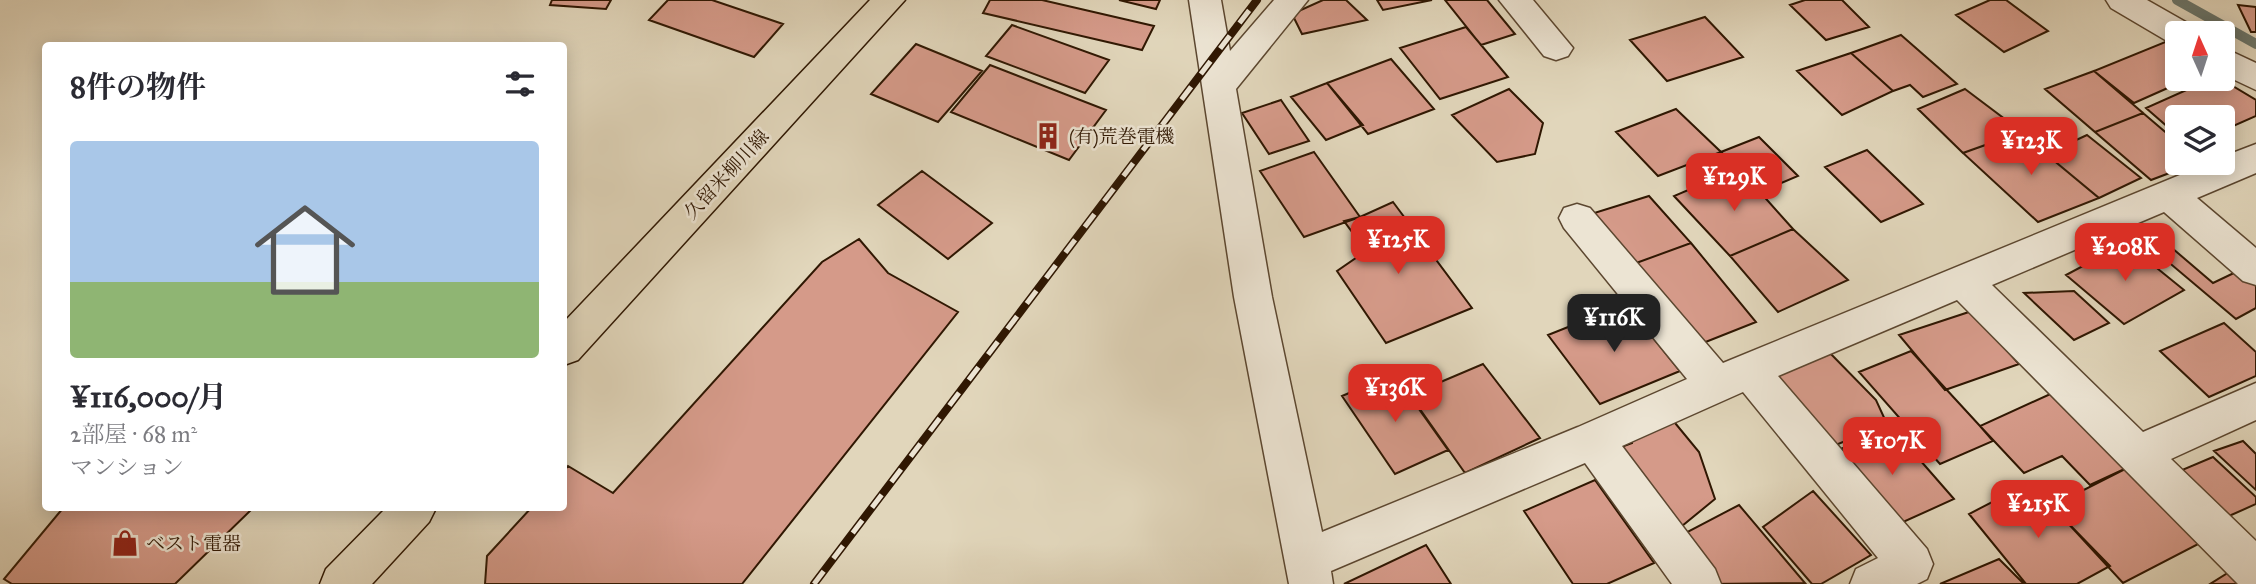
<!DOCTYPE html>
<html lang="ja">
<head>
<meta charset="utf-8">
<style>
	:root { --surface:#fff; --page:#f2f2f3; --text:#2b2b33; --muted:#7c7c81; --accent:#d93025 }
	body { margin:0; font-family:"IM FELL Great Primer","Noto Serif JP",serif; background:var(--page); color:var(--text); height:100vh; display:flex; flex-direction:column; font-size:26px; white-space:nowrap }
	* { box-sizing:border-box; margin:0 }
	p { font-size:23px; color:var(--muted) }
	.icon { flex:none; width:38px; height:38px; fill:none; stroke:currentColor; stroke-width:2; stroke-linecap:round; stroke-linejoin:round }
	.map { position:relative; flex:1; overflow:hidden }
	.sheet { position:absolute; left:42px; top:42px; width:525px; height:469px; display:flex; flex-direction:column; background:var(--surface); border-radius:7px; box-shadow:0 4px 18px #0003 }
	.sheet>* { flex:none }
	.needle { width:46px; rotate:357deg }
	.tools { position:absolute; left:2165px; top:21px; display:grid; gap:14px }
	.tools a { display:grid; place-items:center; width:70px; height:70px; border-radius:7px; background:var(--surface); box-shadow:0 4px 18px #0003; font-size:35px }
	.price { position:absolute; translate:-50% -60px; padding:0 16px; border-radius:14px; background:var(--accent); color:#fff; font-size:23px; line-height:46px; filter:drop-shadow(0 2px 4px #0008) }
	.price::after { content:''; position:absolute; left:50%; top:42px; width:21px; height:16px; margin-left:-10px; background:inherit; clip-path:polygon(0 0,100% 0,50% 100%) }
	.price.selected { background:#222; color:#fff }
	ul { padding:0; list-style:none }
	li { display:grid; align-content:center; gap:14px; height:371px; padding:0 28px }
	li span { display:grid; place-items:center; height:217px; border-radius:7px; color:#555 }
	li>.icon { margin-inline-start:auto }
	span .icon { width:126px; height:126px; fill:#fffc; stroke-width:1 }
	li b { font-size:30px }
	h2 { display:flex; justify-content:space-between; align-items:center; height:84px; padding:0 28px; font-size:30px }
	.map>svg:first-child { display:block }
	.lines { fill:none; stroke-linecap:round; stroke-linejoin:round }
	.stream { stroke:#6c786d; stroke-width:10 }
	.building { fill:#d59a89; stroke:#2f1702; stroke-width:2 }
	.minor-casing { stroke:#5c4730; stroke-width:3 }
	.primary-casing { stroke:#2f1702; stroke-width:3 }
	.minor { fill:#ece4d3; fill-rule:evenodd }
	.primary { fill:#e1d6bb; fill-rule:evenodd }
	.rail-casing { stroke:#2f1702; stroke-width:8 }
	.rail { stroke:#ece4d3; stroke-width:5; stroke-dasharray:16; stroke-linecap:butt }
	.labels { text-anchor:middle; stroke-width:5; stroke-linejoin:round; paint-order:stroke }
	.poi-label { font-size:19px; fill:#2f1702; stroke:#ece4d3; text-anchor:start }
	.street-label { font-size:19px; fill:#2f1702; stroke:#ece4d3 }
</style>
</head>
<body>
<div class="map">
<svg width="2256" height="584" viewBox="0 0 2256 584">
	<rect width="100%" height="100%" fill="#e1d6bb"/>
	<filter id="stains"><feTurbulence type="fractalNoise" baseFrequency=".00286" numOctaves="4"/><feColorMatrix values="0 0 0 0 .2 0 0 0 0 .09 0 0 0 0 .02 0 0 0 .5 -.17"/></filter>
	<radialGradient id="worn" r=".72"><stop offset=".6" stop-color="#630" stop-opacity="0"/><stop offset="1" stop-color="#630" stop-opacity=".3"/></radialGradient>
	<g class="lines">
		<path class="stream" d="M2177,0L2256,44"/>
	</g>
	<path class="building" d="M552,0H611L606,9L550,5Z
		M668,0H712L783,24L754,57L649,20Z
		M990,0H1042L1154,26L1142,50L983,13Z
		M1119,0H1160L1156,9Z
		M1323,0H1346L1367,20L1302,34L1292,14Z
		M1377,0H1432L1383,10Z
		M1445,0H1487L1515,34L1481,45Z
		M1805,0H1842L1869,27L1826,40L1790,5Z
		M1990,0H2006L2048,31L2004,52L1956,15Z
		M2238,5L2256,7V32H2251Z
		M1705,17L1743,57L1667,81L1630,40Z
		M1012,25L1109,60L1085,93L986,56Z
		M1466,27L1508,77L1440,99L1400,48Z
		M1901,35L1957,84L1923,97L1910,85L1893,91L1851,53Z
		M2175,38L2177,39V79H2188L2134,103L2094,71Z
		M916,44L982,71L938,122L871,94Z
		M1851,53L1893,91L1842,115L1797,71Z
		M1391,59L1434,109L1368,134L1327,83Z
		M990,65L1106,110L1069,160L951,112Z
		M2094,71L2143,113L2095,132L2045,89Z
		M2211,79H2221L2256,100V116L2222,131V117H2177V135L2146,108Z
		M1327,83L1363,125L1326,140L1291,97Z
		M1509,89L1543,123L1535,154L1497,162L1452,115Z
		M1965,89L2022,132L1963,153L1918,109Z
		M1281,100L1309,141L1269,154L1242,113Z
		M1676,109L1721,152L1658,176L1616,132Z
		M2143,113L2177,142V163H2196L2151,180L2095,132Z
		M2022,132L2046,154L2099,198L2038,222L1963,153Z
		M2087,135L2141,178L2099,198L2046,154Z
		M1759,137L1798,176L1760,192L1721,152Z
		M1867,150L1923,204L1881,222L1825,167Z
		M1314,152L1360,217L1304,237L1260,171Z
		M1735,170L1760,192L1793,229L1730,256L1674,196Z
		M922,171L992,223L948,259L878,205Z
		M1649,196L1691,243L1628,266L1591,214Z
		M1393,202L1472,308L1386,343L1337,271L1366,251L1344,221L1360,217Z
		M1793,229L1848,280L1778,312L1730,256Z
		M859,239L888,273L958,312L742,584H485L487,556L531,508H564V471L568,466L613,493L822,262Z
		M1691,243L1756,322L1693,347L1628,266Z
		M2126,243L2184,290L2124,324L2066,275Z
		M2172,248L2213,283L2238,271L2256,286V308L2236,319L2160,255Z
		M2074,291L2109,323L2074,340L2024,293Z
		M1626,304L1680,371L1600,404L1548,335Z
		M1972,311L2019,364L1945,390L1899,335Z
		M2224,323L2256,352V376L2209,397L2160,351Z
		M1827,350L1876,400L1887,424L1826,449L1776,376Z
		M1911,351L1980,426L1993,441L1940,464L1859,372Z
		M1483,364L1540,438L1465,473L1410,395Z
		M1394,374L1448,450L1395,474L1342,396Z
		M2057,391L2131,466L2090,485L2062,456L2024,473L1980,426Z
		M1666,412L1699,452L1715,499L1671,535L1613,450L1632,443V428Z
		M1892,428L1954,499L1892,527L1831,453Z
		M2243,441L2256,454V490L2214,451Z
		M2213,457L2256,497V504L2229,516L2182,470Z
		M2131,466L2206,540L2123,583L2052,506Z
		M1595,480L1654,563L1607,584H1573L1524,511Z
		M2029,483L2110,566L2077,584H2026L1969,514Z
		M1813,491L1871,555L1821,584H1812L1763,527Z
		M1739,505L1805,583L1707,584L1672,540Z
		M63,508H253L175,584H12L4,579Z
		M1426,545L1451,584H1344Z
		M1999,559L2024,584H1940Z
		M2234,569L2250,584H2210Z"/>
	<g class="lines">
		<defs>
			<path id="minor" d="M1189,0H1221L1230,51L1274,0H1308L1236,89L1272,297L1322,532L1578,427L1687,379L1564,228L1559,218L1564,208L1577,204L1590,208L1723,363L2209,163H2222V157L2256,144V173L2197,198L2256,248V285L2243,281L2164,212L1992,285L2143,432L2256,383V420L2171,459L2256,541V584H2238L1957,300L1778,376L1927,549L1933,564L1927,579L1917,584H1850L1856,569L1878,558L1743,392L1622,446L1715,569L1721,584H1672L1585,463L1331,571L1333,584H1289L1234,297Z
				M1499,0H1533L1573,48L1568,56L1556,60L1544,56Z
				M2106,0H2147L2191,25L2195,33H2177V44L2167,41L2111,8Z
				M2222,47L2256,63V90L2222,74Z"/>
			<path id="primary" d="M870,0H905L578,360L564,365V322Z
				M386,508H436L429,522L372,584H320L326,569Z"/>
		</defs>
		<use href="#minor" class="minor-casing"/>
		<use href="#primary" class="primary-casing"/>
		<use href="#minor" class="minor"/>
		<use href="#primary" class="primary"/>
		<defs>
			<path id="rail" d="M814,584L1257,0"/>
		</defs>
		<use href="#rail" class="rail-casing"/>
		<use href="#rail" class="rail"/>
	</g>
	<defs>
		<symbol id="building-bare" viewBox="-9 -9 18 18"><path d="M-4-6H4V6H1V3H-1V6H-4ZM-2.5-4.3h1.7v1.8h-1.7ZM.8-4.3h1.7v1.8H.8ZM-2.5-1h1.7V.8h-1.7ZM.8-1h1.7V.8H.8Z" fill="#8f2418" stroke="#ece4d3" stroke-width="2.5" paint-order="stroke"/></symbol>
		<symbol id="shop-bare" viewBox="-9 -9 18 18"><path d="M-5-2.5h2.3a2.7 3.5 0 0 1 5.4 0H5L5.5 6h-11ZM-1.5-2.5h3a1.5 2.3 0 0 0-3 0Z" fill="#8f2418" stroke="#ece4d3" stroke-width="2.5" paint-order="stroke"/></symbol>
	</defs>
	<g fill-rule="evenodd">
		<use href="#building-bare" x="1029" y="117" width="38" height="38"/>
		<use href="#shop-bare" x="106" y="524" width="38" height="38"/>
	</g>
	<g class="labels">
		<g class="poi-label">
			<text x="1069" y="143">(有)荒巻電機</text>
			<text x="146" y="550">ベスト電器</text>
		</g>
		<g class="street-label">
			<text transform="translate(726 174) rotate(-47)" y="7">久留米柳川線</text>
		</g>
	</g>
	<rect width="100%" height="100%" filter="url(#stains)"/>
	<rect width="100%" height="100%" fill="url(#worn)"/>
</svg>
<div class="tools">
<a><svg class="needle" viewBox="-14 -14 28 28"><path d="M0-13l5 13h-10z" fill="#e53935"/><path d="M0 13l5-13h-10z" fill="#7c7c81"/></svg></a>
<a><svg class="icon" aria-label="layers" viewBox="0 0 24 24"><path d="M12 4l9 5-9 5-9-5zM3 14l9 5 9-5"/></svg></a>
</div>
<b class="price" style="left:2031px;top:177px">¥123K</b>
<b class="price" style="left:1734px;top:213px">¥129K</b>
<b class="price" style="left:1398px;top:276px">¥125K</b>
<b class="price" style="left:2125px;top:283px">¥208K</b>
<b class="price selected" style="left:1614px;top:354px">¥116K</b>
<b class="price" style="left:1395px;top:424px">¥136K</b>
<b class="price" style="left:1892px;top:477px">¥107K</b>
<b class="price" style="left:2038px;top:540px">¥215K</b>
<section class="sheet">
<h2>8件の物件<svg class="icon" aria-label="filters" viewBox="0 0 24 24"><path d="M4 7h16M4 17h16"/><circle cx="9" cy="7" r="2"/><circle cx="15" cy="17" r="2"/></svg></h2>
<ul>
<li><span style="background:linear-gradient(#a9c7e8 65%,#8fb573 0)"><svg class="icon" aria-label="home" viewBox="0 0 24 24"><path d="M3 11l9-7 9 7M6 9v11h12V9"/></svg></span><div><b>¥116,000/月</b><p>2部屋 · 68 m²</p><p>マンション</p></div></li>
</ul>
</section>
</div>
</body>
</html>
